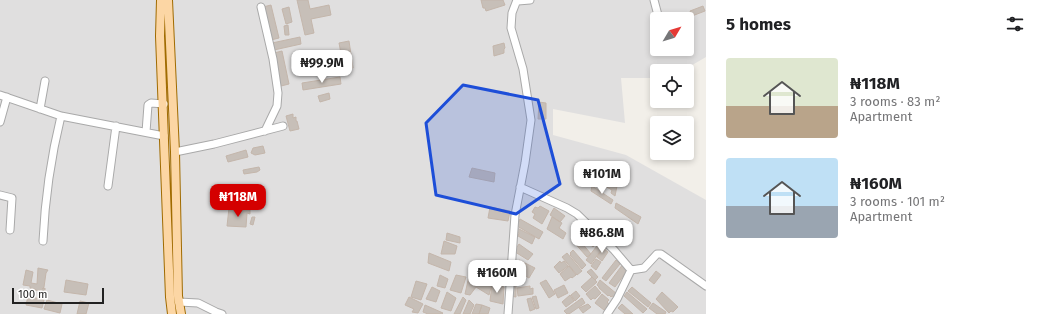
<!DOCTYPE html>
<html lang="en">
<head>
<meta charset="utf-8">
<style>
	:root { --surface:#fff; --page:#f2f2f2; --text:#202124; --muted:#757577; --accent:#d40000 }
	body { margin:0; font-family:"Fira Sans",sans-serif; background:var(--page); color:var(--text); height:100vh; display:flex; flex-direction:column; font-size:15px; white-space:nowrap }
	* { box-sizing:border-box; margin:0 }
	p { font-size:13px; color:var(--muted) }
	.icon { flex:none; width:22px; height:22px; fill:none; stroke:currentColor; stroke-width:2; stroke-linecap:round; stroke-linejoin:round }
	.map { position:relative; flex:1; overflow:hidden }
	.panel { display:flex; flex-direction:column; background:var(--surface); width:340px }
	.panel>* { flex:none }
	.needle { width:26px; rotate:52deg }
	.buttons { position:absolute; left:650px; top:12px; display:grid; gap:8px }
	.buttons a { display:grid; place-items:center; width:44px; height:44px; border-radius:4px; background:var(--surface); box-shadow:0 2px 6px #0003; font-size:20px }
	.scale { position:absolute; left:12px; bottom:10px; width:92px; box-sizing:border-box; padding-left:4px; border:2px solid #222; border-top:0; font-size:11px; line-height:14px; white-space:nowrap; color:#222; -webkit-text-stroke:3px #fff; paint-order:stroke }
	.price { position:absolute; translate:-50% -34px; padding:0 9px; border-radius:8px; background:#fff; color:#222; font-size:13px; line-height:26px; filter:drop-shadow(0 1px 2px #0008) }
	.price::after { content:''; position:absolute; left:50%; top:24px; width:12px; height:9px; margin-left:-6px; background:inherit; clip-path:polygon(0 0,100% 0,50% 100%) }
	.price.on { background:var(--accent); color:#fff }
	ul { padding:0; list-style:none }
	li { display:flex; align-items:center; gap:12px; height:100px; padding:0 20px }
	li span { display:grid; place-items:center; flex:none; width:112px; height:80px; border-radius:4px; color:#555 }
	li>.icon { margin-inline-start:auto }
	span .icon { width:48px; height:48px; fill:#fffc; stroke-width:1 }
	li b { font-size:17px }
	h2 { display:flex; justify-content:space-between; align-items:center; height:48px; padding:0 20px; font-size:17px }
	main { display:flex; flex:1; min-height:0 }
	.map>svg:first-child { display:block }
	.residential { fill:#e0dfdf; fill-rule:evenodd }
	.building { fill:#c7bfb8; stroke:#c4b6ab }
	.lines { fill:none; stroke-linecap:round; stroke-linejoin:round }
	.minor-casing { stroke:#a9a9a9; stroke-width:9 }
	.major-casing { stroke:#a06b00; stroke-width:10 }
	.minor { stroke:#fff; stroke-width:7 }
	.major { stroke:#fcd6a4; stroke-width:8 }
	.marked { fill:#1d4ed8; fill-opacity:0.2; stroke:#1d4ed8; stroke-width:3; stroke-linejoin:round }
</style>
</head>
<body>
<main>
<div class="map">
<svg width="706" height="314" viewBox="0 0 706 314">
	<rect width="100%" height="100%" fill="#f2efe9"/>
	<path class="residential" d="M0,0H706V57L682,71H657V78H621L625,123L553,109V135L626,155L706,200V314H0ZM657,19H687V49H657Z"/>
	<path class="building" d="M297,0H308L310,9L329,5L331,15L311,19L314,33L305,35Z
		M481,0H503L505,5L486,11L485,8H483Z
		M271,5L279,38L271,40L263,7Z
		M703,6L705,11L692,16L690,11Z
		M289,7L292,22L286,24L282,9Z
		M288,25L289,35H285L284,26Z
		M300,37L301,44L274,50L272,43Z
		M349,41L353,68L344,69L339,43Z
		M504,43L505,48L504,49V53L494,56L493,46Z
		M282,51L289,84L281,86L274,53Z
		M340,77L341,84L303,90L302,83Z
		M329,93L330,99L320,102L318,96Z
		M539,102L546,103V119H538Z
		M293,114V118L296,117V121H297L299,129L290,131L286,116Z
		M263,146L265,153L255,155L251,153L253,148Z
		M246,150L248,157L228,162L226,156Z
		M259,167L260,170L257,172L244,174L243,170Z
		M472,168L495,173L494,182L469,177Z
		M597,176L617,186L615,196L611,193L612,190L594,180Z
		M592,186L613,200L611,204L591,191Z
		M616,203L641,217L638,224L615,208Z
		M540,206L549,211L542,224L533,218L535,214L532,212L535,207L538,208Z
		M490,207L510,211L508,221L488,218Z
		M229,208L250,210V214L247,213L246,227L227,226Z
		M554,208L565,216L560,222L550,215Z
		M252,217H255L253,225L250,224Z
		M552,217L562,223L559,228L566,233L563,239L547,229Z
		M520,219L543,232L539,239L517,226Z
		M582,226L599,241L593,247L577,233Z
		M517,228L535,237L532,244L518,236L519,233L515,231Z
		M447,233L460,237V243L446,240Z
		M576,236L591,254L587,257L572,240Z
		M444,241L457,246L455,254H441Z
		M600,242L604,246L591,264L586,260Z
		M519,244L533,254L528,260L512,250L515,246L517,247Z
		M603,248L608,252L602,261L597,257Z
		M573,250L586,265L582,269L570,255L571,254L570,253Z
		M429,253L451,262L449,271L428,263Z
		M567,253L582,271L577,275L562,257Z
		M596,259L601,262L596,270L591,266Z
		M519,260L535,268L529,278L514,269Z
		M616,260L620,264L606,281L602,278Z
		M560,261L561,263L564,261L568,266L559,273L554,267Z
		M472,264L482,268L479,277L469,276Z
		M623,264L629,268L615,287L609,283Z
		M569,266L576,275L572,278L571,277L565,281L560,274Z
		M38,268L48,270L46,273L44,287L42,289L45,288V292L35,290V289L30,288V286L23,285L26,270L33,272L31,283L37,284Z
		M591,269L598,277L595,280L587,272Z
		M486,270L497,272L493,284L482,279Z
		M656,271L661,275L654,284L649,280Z
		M440,275L448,279L445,288L437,286Z
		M456,275L466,277L461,293L450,290Z
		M469,276L492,284L489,295L476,287L470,295L465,294Z
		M592,277L597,282L586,292L581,287Z
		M66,280L88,284L86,295L64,292Z
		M546,280L555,294L549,298L540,283Z
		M600,280L617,294L614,297L612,296L611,297L609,295L608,296L599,288V287L597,285Z
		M416,281L427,284L421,300L411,297Z
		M492,284L504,287L503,304L490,301Z
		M510,285H516V297L510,296Z
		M564,285L568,293L558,298L554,290Z
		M530,286V289L533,288V294L518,296L517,288Z
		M595,286L601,293L595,299L593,298L591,300L586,294Z
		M432,287L440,291L436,302L426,299Z
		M632,287L651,303L648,307L628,291Z
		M576,291L580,296L575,301L571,295Z
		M447,292L456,298L451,311L441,308Z
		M627,292L647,309L643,313L624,296Z
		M662,292L678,307L673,312L671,311L669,313L656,299Z
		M602,294L609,300L607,302L609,304L604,310L595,303Z
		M570,295L574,301L566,307L562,302Z
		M28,296L44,300L42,308L26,305Z
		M536,296L539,308L536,309L532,297Z
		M409,297L423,304L418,313L412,312L414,309L405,305Z
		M463,297L466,300L460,314H454Z
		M531,298L535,309L530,311L527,299Z
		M582,298L585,303L569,314H567L564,311Z
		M47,300L62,304L60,313L44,309Z
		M469,300L474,305L470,314H463Z
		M80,301L89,303L86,314H77Z
		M653,303L666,312L665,314H657L649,308Z
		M476,304L482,305L479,314H472Z
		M588,304L591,307L583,313L579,308Z
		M622,304L633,314H625L618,308Z
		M425,305L443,313L442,314H428L423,312Z
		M482,305L490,308L488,314H479Z"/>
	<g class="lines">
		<defs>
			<path id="minor" d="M654,0L659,19
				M518,1L530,0
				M261,7L273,59L278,93L277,106L265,131
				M667,49L668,51
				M0,95L61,116L164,136
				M40,109L45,81
				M0,122L7,97
				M146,132L148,105L151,103L164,104
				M175,152L214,144L283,126
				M108,186L116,126
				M520,187L567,208L577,214L614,250L631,270
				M0,195L12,198L10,230
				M43,241C45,198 51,157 61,116
				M179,302L198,303L216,312L222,314
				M508,314L515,215L525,163L531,120L523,69L511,28L512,13L517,0
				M607,314L617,299L631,270L644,268L657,254H661L706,286"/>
			<path id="major" d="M161,0L160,36L170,297L172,314
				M168,0L175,152L178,296L181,314"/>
		</defs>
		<use href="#minor" class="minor-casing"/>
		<use href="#major" class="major-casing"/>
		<use href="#minor" class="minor"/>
		<use href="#major" class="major"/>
	</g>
	<path class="marked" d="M463,85L538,100L560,184L516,214L436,195L426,123Z"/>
</svg>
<div class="buttons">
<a><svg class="needle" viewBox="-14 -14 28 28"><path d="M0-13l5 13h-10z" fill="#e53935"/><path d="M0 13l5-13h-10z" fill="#757577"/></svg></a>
<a><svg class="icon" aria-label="locate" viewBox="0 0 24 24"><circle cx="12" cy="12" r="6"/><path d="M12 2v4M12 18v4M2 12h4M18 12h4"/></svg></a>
<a><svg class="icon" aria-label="layers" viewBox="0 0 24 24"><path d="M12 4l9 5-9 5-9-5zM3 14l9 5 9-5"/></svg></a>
</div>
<div class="scale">100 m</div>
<b class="price" style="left:322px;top:84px">₦99.9M</b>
<b class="price" style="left:602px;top:195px">₦101M</b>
<b class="price on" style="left:238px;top:218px">₦118M</b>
<b class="price" style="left:602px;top:254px">₦86.8M</b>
<b class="price" style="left:497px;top:294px">₦160M</b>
</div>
<section class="panel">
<h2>5 homes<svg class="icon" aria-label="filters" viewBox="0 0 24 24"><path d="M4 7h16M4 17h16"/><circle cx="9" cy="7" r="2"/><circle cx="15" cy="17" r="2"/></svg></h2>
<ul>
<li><span style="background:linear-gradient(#dfe7d0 60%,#b9a48a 0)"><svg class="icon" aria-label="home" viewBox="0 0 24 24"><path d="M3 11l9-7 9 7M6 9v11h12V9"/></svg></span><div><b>₦118M</b><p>3 rooms · 83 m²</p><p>Apartment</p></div></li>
<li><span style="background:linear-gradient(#bfe0f5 60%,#9aa5b1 0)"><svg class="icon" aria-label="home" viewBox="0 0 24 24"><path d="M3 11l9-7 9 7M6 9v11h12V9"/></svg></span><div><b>₦160M</b><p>3 rooms · 101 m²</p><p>Apartment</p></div></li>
</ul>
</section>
</main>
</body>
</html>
